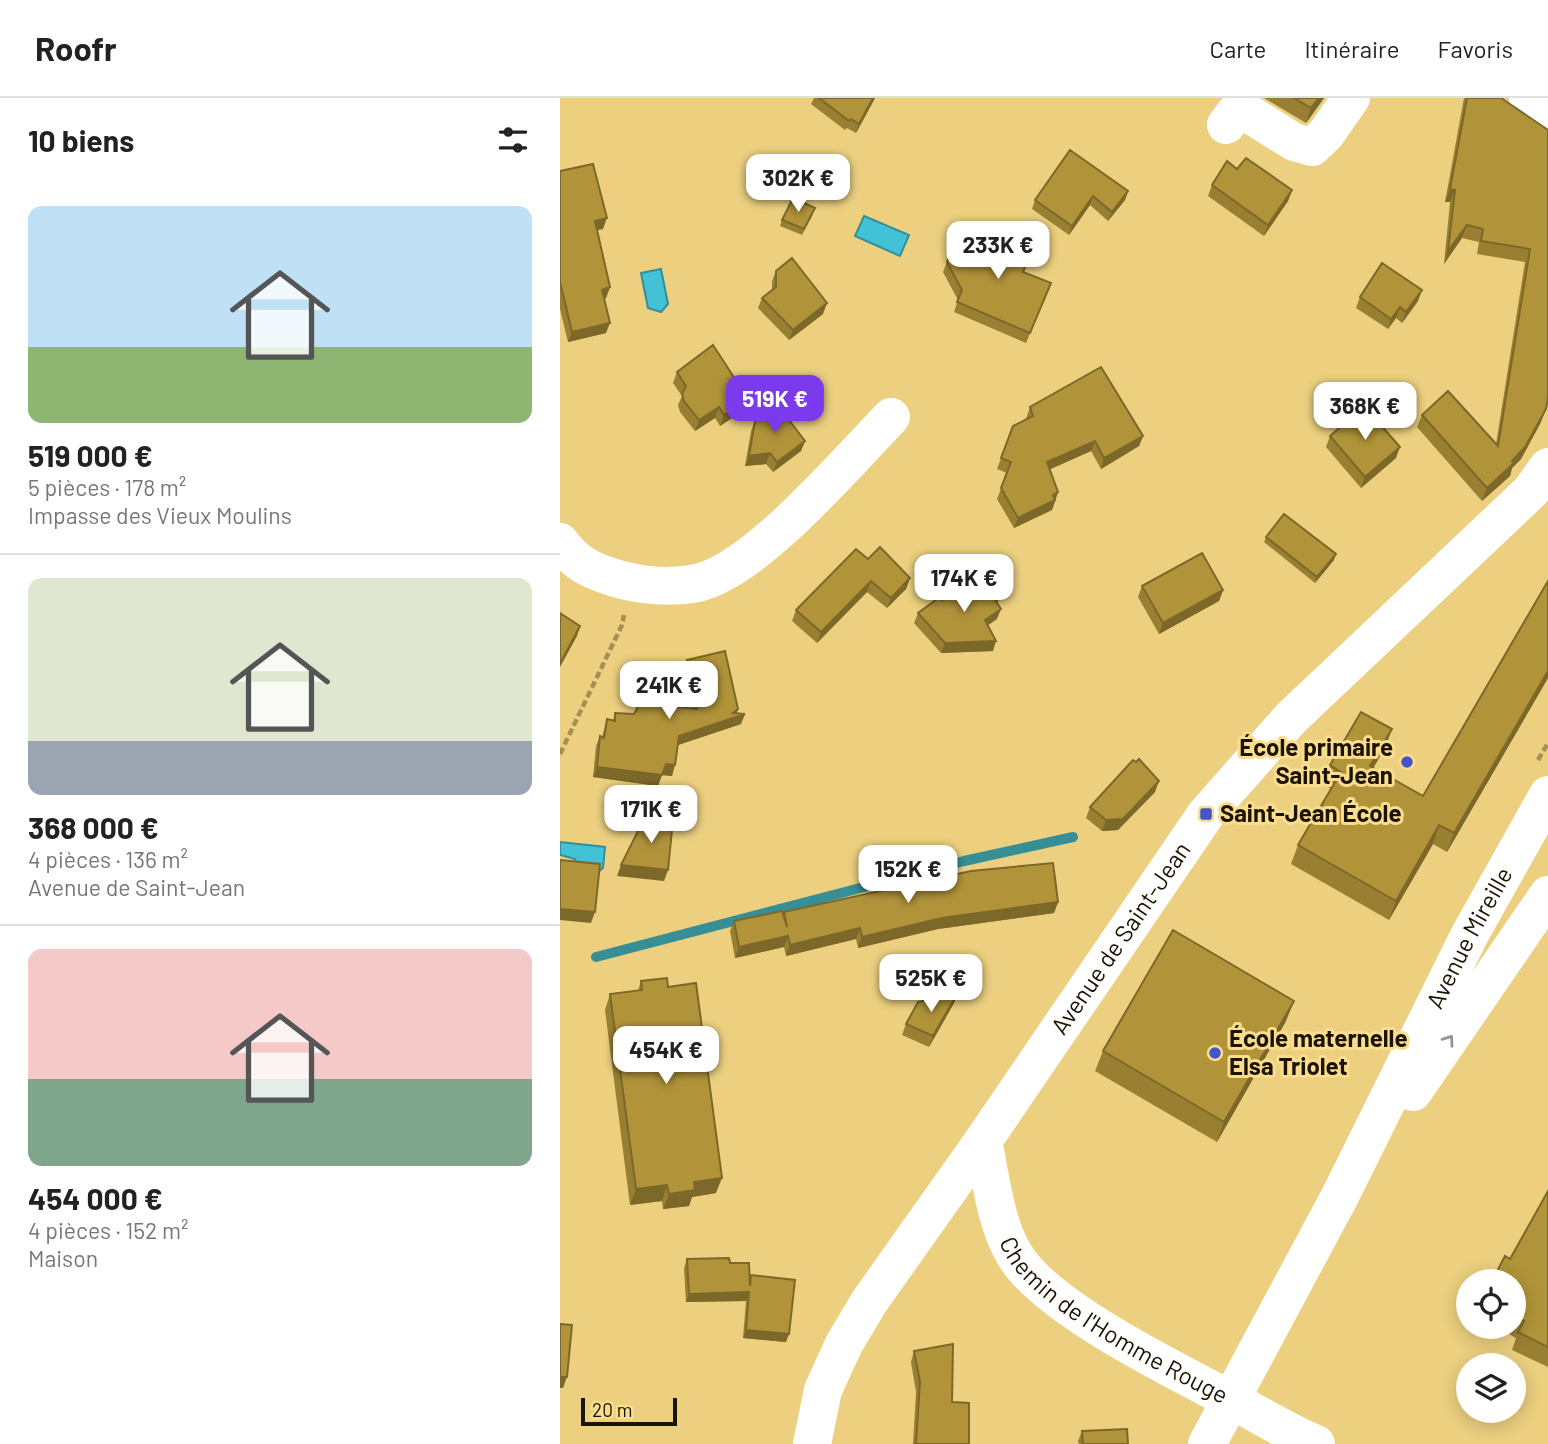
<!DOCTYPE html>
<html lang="fr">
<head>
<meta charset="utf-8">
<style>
	:root { --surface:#fff; --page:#f6f6f6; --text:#222; --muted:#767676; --line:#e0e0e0; --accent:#7c3aed }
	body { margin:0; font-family:Barlow,sans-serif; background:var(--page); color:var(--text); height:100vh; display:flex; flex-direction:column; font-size:26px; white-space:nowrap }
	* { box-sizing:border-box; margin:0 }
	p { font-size:23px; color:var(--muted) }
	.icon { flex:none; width:38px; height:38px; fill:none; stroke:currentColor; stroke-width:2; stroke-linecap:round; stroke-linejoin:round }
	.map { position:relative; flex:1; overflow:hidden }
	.drawer { display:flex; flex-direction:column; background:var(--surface); width:560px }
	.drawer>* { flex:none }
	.tools { position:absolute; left:896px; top:1171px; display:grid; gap:14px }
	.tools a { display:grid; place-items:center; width:70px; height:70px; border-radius:50%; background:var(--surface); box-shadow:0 4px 18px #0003; font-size:35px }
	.scale { position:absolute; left:21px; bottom:18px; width:96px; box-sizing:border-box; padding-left:7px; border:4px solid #1c1300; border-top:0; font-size:19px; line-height:24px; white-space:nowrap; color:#1c1300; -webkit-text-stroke:5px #fadd8d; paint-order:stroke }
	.price { position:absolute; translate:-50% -60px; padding:0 16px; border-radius:14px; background:#fff; color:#222; font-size:23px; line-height:46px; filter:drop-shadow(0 2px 4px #0008) }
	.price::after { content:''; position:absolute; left:50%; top:42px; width:21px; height:16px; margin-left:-10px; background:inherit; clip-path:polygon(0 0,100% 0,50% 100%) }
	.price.on { background:var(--accent); color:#fff }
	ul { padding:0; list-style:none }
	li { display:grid; align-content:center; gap:14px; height:371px; padding:0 28px }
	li+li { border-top:2px solid var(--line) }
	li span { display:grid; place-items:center; height:217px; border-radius:14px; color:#555 }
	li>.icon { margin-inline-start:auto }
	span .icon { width:126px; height:126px; fill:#fffc; stroke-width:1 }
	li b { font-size:30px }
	h2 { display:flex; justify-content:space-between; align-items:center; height:84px; padding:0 28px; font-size:30px }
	header { display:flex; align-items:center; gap:42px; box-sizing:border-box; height:98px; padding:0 35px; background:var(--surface); border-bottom:2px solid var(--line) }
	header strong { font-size:33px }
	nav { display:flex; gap:38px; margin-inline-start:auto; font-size:24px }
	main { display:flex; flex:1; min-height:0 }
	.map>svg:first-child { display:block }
	.water { fill:#41c2d7; stroke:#368e96; stroke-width:2 }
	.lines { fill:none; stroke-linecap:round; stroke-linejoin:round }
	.stream { stroke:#368e96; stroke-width:10 }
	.path { stroke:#a58f54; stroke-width:4.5; stroke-dasharray:7 3.5; stroke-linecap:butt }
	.minor { stroke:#fff; stroke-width:38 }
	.tertiary { stroke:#fff; stroke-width:38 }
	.primary { stroke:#fff; stroke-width:38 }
	.wall { fill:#987f32 }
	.shaded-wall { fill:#7c6829 }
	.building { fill:#b1943a; stroke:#7c6829; stroke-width:2 }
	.oneway { stroke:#99958c }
	.poi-dot { fill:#4156c9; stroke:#fadd8d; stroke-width:2.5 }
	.labels { text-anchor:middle; stroke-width:6; stroke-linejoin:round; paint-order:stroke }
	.poi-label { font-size:24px; font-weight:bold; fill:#1c1300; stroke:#fadd8d; text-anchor:start }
	.street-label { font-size:24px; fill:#1c1300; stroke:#fadd8d }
</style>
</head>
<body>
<header>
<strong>Roofr</strong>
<nav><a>Carte</a><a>Itinéraire</a><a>Favoris</a></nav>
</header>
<main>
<section class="drawer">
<h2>10 biens<svg class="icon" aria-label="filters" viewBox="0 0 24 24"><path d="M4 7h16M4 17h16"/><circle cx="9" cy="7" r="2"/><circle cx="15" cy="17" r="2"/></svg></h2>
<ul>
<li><span style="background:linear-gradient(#bfe0f5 65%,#8fb573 0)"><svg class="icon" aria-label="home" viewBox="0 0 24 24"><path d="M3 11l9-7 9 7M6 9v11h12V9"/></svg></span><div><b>519 000 €</b><p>5 pièces · 178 m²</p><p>Impasse des Vieux Moulins</p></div></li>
<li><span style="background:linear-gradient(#dfe7d0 75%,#9aa5b1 0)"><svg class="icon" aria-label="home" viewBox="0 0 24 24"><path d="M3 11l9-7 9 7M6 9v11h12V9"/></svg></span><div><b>368 000 €</b><p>4 pièces · 136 m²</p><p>Avenue de Saint-Jean</p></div></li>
<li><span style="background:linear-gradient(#f6c9c9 60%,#7fa58c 0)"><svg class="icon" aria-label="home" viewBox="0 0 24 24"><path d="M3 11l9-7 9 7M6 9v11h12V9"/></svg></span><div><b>454 000 €</b><p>4 pièces · 152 m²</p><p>Maison</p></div></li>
</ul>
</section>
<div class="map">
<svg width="988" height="1346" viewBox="0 0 988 1346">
	<rect width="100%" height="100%" fill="#ecd080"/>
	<path class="water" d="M304,118L349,137L340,158L295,138Z
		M101,171L108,206L101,214L88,210L81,175Z
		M0,744L45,749L43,770L38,774L16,769L15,761L0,757Z"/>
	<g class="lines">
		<path class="stream" d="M36,859L404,763L513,739"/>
		<path class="path" d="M0,656L62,527L64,517
			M978,662L988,645"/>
		<g class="minor">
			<path d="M968,0L988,15"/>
			<path d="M666,27L675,15L683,12L734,44L752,49L766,36L791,0"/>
			<path d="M0,444C16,467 36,475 62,482C86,488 112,490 137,485C196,472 287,364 331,319"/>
			<path id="s1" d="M423,1043C431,1080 435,1124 454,1156C485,1210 618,1274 675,1304C702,1318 728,1335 756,1346"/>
		</g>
		<path class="tertiary" id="s2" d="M252,1346L263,1292L284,1246L309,1204L423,1043L646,716L731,620L971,393L988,369"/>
		<g class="primary">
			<path d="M853,994L988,797"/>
			<path id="s3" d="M647,1346L780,1098L910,836L988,697"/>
		</g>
	</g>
	<path class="wall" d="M254,0H315L296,35L287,30L285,32L251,6Z
		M704,0H764L746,25Z
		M904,0H941L988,32L981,324L961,361L952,370L950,378L922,403L857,329L862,317L936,346L965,164L917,156L919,144L902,140L884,166L890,104H885Z
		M0,73L43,131L37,132L50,189L46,200L44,201L46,235L8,244L0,211Z
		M652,87L732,92L728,103L704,138L648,98Z
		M568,93L565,102L548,123L530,107L509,137L472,111L475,102Z
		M253,116L242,137L220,128L222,122Z
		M396,141L464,174L491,185L466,245L394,214L398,202L383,174Z
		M216,173L263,216L229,242L198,210L202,200L212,192V183Z
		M800,199L858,203L842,225L836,220L828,231L796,210Z
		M117,274L188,301L184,312L160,328L155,320L135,333L120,314L118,307L122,298L113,285Z
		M470,309L583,338L579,348L541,371L531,353L490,371L498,394L492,412L454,430L437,401L447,375L437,371L453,328L466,321Z
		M195,323L245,343L241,353L213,374L206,366L185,368L191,333Z
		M770,338L836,360L801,390L766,349Z
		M706,439L774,462L755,485L704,444Z
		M308,461L350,480L346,491L327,510L307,494L257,545L232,523L236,512Z
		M988,483V580L887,754L873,746L829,822L731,766L738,747L771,691L763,686L770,667L825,650L813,670L863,698Z
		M582,488L663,492L659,503L599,536L578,499Z
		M440,499L437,506V521L428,527L433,553L381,555L354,525L358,515L382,502Z
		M127,562L177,615L181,626L118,647L112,678L102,677L98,688L33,679L36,648L40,638L42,639L47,621L53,622L55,615L74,616L131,610L123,572Z
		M595,694L558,732L542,733L526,720L530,709Z
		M498,804L494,815L378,831L298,850L296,841L226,858L224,849L175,860L170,833L174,823L223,817L224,814Z
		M81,883L108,889L156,1095L132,1099L129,1108L103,1111L102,1103L70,1107L45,912L50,896L78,893Z
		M398,894L394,905L369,949L342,937L346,926Z
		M726,923L657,1044L535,973L543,953Z
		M988,1093V1269L952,1252L956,1240L937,1229L954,1228V1183L950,1161Z
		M127,1161L170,1165L189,1181L191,1177L226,1244L183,1240L186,1203L126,1204L124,1170Z
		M354,1253L409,1346H353L356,1294L351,1264Z
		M522,1333L568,1346H519L518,1343Z"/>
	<path class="shaded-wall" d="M313,0H315L296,35L299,26Z
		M759,0H764L746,25L751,10Z
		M890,91L895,92L890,104H885Z
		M732,92L728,103L704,138L708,127Z
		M568,93L565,102L548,123L552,114Z
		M533,98L530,107L509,137L512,128Z
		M47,120L43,131L32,133L35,123Z
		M907,127L902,140L884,166L888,153Z
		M50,189L46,200L38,203L42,192Z
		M862,192L858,203L842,225L846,214Z
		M267,205L263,216L229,242L233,232Z
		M840,209L836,220L828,231L831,221Z
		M50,225L46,235L8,244L12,234Z
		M188,301L184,312L160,328L164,317Z
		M159,309L155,320L135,333L139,322Z
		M986,311L981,324L961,361L952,370L950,378L922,403L927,390L952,363Z
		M583,338L579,348L541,371L544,360Z
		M245,343L241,353L213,374L217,364Z
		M535,343L531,353L484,374L487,364Z
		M840,349L836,360L801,390L805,379Z
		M210,355L206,366L185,368L189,358Z
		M498,394L492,412L454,430L458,420Z
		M776,456L774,462L755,485L757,479Z
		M350,480L346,491L327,510L331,500Z
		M311,483L307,494L257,545L261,534Z
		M663,492L659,503L599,536L603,525Z
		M441,511L437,521L421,532L425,522Z
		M20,528L17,538L0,569V566Z
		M436,543L433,553L381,555L385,545Z
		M988,573V580L887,754L894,735Z
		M178,611L175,620L185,616L181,626L115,648L119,638L173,615Z
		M832,631L825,650L803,687L810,668Z
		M106,666L115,667L112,678L102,677Z
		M37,669L102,677L98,688L33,679Z
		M599,683L595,694L558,732L542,733L546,722Z
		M879,727L873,746L829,822L836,803Z
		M61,767L108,772L104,783L57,778Z
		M498,804L494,815L378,831L298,850L302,839L382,820Z
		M0,811L35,814L31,825L0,822Z
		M300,830L296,841L226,858L230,847Z
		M228,838L224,849L175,860L179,849Z
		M398,894L394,905L369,949L373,938Z
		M734,903L726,923L657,1044L664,1024Z
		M162,1080L156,1095L132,1099L129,1108L103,1111L109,1096L134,1084Z
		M107,1087L102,1103L70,1107L76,1091Z
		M189,1194L186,1203L126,1204L129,1196Z
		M186,1232L229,1236L226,1244L183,1240Z
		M0,1279H7L3,1290H0Z"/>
	<path class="building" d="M259,0H313L299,26L291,21L289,23Z
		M734,0H759L751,10Z
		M907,0H941L988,32V299L986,311L965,349L952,363L954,365L927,390L862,317L888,293L938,348L970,151L921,143L923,131L907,127L888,153L895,92L890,91Z
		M510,52L568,93L552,114L533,98L512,128L475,102Z
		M686,60L732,92L708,127L652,87L667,63L677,71Z
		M33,66L47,120L35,123L50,189L42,192L50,225L12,234L0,184V73Z
		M233,100L255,110L244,131L222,122Z
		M396,141L456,146L472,153L463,174L491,185L470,235L397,204L402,192L387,164Z
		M232,160L267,205L233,232L202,200L216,189V173Z
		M822,165L862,192L846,214L840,209L831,221L800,199Z
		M153,247L188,301L164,317L159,309L139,322L124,303L122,296L126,288L117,274Z
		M541,269L583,338L544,360L535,343L487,364L498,394L493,397L495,402L458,420L441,390L451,364L441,360L453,328L473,318L470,309Z
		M216,305L245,343L217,364L210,355L189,358L195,323Z
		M804,308L840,349L805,379L770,338Z
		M724,416L776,456L757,479L706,439Z
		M320,449L350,480L331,500L311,483L261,534L236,512L296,451L308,461Z
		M642,455L663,492L603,525L582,488Z
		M422,478L440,499L435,502L441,511L425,522L436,543L385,545L358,515L380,499L382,502Z
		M988,483V573L894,735L879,727L836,803L738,747L781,674L770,667L801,614L832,631L810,668L863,698Z
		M0,515L20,528L0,566Z
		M165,553L178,611L173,615L185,616L119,638L115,667L106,666L102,677L37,669L40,638L44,640L47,621L55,623V615L74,616L80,605L137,611L127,562Z
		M579,661L599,683L563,721L546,722L530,709L573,662L576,664Z
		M85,719L113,722L108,772L61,767Z
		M0,762L40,766L35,814L0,811Z
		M493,765L498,804L382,820L302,839L300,830L230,847L228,838L179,849L174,823L222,813L227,829L224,814L411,773Z
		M613,832L734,903L664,1024L543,953Z
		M107,880L108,889L136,885L162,1080L134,1084L135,1092L109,1096L107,1087L76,1091L50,896L82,892L81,883Z
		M398,894L373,938L346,926L358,904Z
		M988,1093V1249L958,1234L964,1223L954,1217V1183H932L945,1158L950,1161Z
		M169,1160L170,1165H189L190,1188L191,1177L235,1182L229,1236L186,1232L189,1194L129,1196L127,1161Z
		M0,1226L12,1227L7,1279H0Z
		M393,1246L392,1304L409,1305V1346H356L360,1283L354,1253Z
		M567,1331L568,1346H523L522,1333Z"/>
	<defs><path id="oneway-chevron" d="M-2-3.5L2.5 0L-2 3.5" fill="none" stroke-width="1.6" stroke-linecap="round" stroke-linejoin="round" transform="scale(1.75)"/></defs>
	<use class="oneway" href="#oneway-chevron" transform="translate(889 942) rotate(-55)"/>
	<g class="poi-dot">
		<circle cx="847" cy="664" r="7"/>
		<rect x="639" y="709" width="14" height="14" rx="3.5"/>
		<circle cx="655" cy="955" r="7"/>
	</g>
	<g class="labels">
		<g class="poi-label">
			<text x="833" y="658" text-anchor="end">École primaire<tspan x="833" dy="28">Saint-Jean</tspan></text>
			<text x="660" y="724">Saint-Jean École</text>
			<text x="669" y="949">École maternelle<tspan x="669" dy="28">Elsa Triolet</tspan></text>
		</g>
		<g class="street-label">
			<text dy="8" stroke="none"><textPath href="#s2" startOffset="597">Avenue de Saint-Jean</textPath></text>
			<text dy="8" stroke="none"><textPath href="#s3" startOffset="570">Avenue Mireille</textPath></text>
			<text dy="8" stroke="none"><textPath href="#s1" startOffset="238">Chemin de l'Homme Rouge</textPath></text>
		</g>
	</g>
</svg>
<div class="tools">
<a><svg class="icon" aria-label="locate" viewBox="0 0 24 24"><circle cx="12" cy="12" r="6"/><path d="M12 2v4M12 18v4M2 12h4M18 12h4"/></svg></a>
<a><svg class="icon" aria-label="layers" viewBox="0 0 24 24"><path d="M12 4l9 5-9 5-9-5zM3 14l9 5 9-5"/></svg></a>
</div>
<div class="scale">20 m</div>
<b class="price" style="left:238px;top:116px">302K €</b>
<b class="price" style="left:438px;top:183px">233K €</b>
<b class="price on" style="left:215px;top:337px">519K €</b>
<b class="price" style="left:805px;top:344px">368K €</b>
<b class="price" style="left:404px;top:516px">174K €</b>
<b class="price" style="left:109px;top:623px">241K €</b>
<b class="price" style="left:91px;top:747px">171K €</b>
<b class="price" style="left:348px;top:807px">152K €</b>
<b class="price" style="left:371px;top:916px">525K €</b>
<b class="price" style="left:106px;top:988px">454K €</b>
</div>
</main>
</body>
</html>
